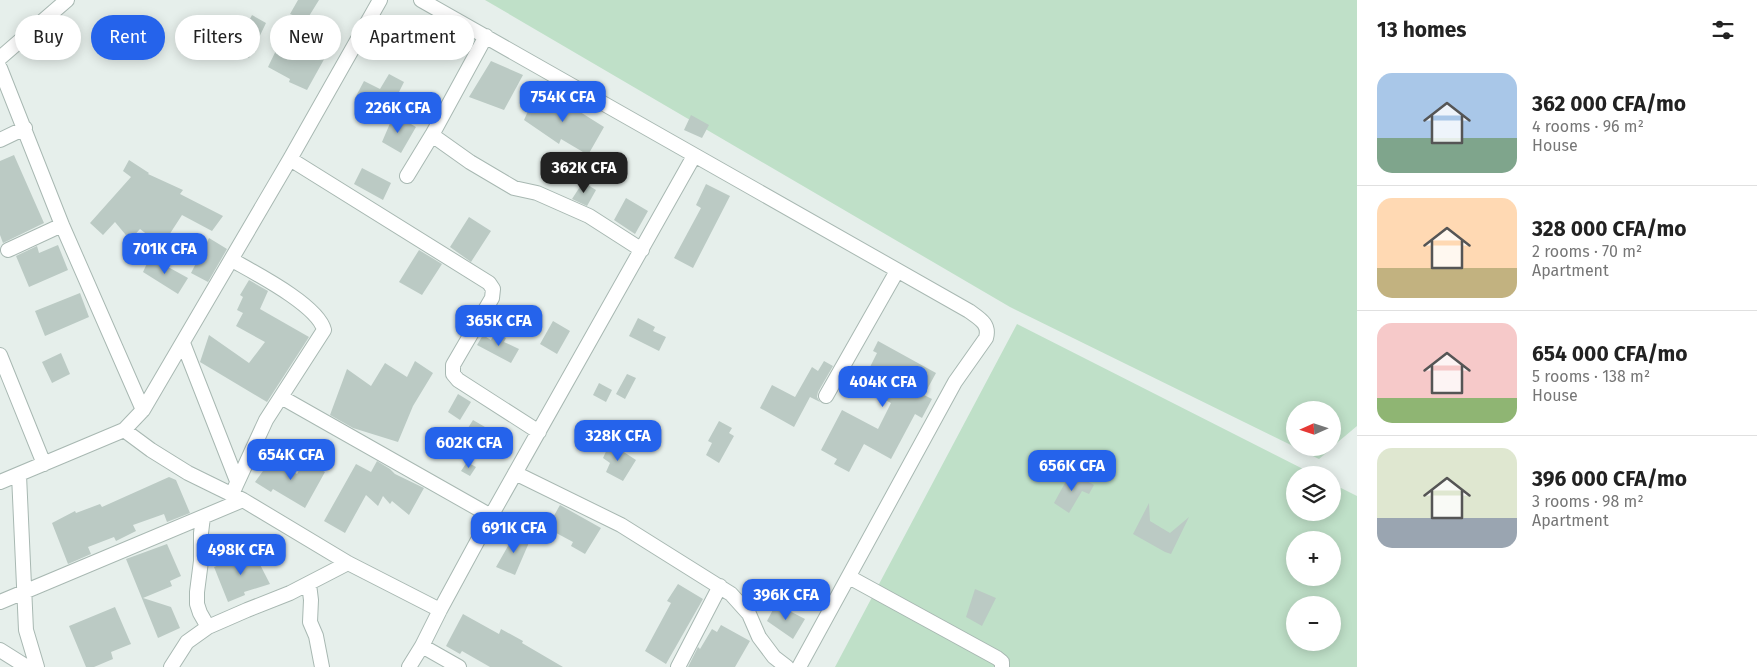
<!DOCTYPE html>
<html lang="en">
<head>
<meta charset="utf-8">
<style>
	:root { --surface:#fff; --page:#f6f6f6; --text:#222; --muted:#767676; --line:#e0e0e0; --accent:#2563eb }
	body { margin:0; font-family:"Fira Sans",sans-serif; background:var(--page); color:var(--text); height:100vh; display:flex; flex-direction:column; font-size:19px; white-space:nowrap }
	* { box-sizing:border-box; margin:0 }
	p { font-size:16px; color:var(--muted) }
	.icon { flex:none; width:28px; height:28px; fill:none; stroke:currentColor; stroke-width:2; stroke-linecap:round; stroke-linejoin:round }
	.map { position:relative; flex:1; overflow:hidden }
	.drawer { display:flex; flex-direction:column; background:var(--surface); width:400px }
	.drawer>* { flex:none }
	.guide { position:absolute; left:15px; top:15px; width:475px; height:45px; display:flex; gap:10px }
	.needle { width:32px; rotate:267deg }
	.controls { position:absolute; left:1286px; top:401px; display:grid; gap:10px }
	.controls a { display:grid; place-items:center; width:55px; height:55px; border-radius:50%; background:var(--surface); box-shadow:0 2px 12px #0003; font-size:25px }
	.price { position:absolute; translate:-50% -42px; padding:0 11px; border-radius:10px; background:var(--accent); color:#fff; font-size:16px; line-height:32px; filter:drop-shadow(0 1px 2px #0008) }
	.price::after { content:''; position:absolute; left:50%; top:30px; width:15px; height:11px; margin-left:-8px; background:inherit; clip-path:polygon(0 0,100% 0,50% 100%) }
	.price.active { background:#222; color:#fff }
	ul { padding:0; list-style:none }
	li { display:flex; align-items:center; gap:15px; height:125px; padding:0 20px }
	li+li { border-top:1px solid var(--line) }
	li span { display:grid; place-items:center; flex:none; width:140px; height:100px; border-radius:15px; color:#555 }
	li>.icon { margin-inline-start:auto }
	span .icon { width:60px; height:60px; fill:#fffc; stroke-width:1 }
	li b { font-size:21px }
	h2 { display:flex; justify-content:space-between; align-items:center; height:60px; padding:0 20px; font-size:21px }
	.pill { padding:0 18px; border-radius:22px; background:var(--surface); box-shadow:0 2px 12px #0003; font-size:18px; line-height:45px }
	.pill.active { background:var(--accent); color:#fff }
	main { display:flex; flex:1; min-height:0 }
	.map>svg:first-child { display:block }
	.green { fill:#bfe0c8; fill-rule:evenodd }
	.building { fill:#bbcac4 }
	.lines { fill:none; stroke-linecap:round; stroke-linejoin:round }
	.minor-casing { stroke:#a8b8b2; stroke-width:16 }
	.minor { stroke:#fff; stroke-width:14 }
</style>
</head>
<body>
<main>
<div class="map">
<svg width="1357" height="667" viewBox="0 0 1357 667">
	<rect width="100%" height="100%" fill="#e6efeb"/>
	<path class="green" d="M485,0H1357V426L1332,447V410H1295V447L1010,307Z
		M1017,324L1315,475H1295V512H1332L1333,484L1357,496V667H835ZM1295,540H1332V578H1295ZM1295,605H1332V642H1295Z
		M1296,448H1332L1319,459Z"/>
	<path class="building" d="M298,0H319L306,21L290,14Z
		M252,15L266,23L249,58L235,48Z
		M284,34L310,46V44L327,54L307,90L289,82L290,79L268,67Z
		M491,61L523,75L504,110L469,97Z
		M389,74L404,82L386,118L354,100L364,81L380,89Z
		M538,89L557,104L577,110L604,127L588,155L561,139L559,144L524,120Z
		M394,114L416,127L401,153L382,142Z
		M691,115L709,125L702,138L684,130Z
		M14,155L44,223L3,243L0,235V161Z
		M129,160L149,173L148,174L183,190L180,194L223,216L212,231L182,215L162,246L140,229L130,240L115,222L103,235L90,223L131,177L123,171Z
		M362,168L391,183L383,200L354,184Z
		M583,182L596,190L587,206L572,199Z
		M706,184L730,196L693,268L674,258L701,208L696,205Z
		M626,198L648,211L635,234L614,220Z
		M469,217L491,231L471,262L450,247Z
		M209,238L227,249L208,282L191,273Z
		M58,245L68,270L29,287L16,256L37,246L39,253Z
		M419,250L442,264L422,295L399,282Z
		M150,257L188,278L178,294L143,272Z
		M249,280L268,291L260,309L309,337L267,402L200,362L209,335L249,363L265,342L236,326L243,313L237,310L243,297L240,295Z
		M80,293L89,317L45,336L35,311Z
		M638,318L655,327L653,331L666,337L659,351L629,336Z
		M553,321L570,331L557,354L540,344Z
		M495,332L506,338L504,342L519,349L511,363L477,345L483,335L491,340Z
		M878,341L936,373L924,395L932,399L922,418L915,414L891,459L864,444L849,472L834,464L837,459L821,450L842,410L878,429L891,403L860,387L877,353L873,351Z
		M61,353L70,374L52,383L42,362Z
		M415,361L433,373L413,406L398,442L353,428L330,415L347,369L371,386L385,363L407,377Z
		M824,361L833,366L818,392L817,397L820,402L810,397L794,427L760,408L772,385L795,397L812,367L818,371Z
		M627,374L636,378L625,399L616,394Z
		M599,383L612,390L606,402L593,395Z
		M458,394L471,402L460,420L448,412Z
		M473,420L485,427L475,443L463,436Z
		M719,421L732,428L729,433L734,436L719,463L706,455L712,443L708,441Z
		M610,443L636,460L623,481L606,472L610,463L603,458Z
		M273,457L297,474L305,460L325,472L305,508L273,489L271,492L255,482Z
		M377,461L390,469L395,474L424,488L409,515L392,501L390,504L383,496L378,506L366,495L345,533L324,521L356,464L371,472Z
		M467,462L476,467L470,476L461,471Z
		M1071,472L1094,485L1089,494L1082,491L1069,513L1054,503Z
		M169,477L176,480L190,513L167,522L164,514L133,525L136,531L116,541L114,537L88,547L91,554L68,564L52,523L75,511L76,513L100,504L102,507Z
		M1149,503L1150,521L1170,533L1189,517L1171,554L1165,552L1133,534Z
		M560,505L601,528L585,554L571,546L573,542L547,528Z
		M516,532L531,538L515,575L496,567Z
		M167,544L181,576L170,581L172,586L143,598L171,607L180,628L158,638L126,559Z
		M253,551L270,584L244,592L245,595L228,602L214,567L240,557L239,555Z
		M678,584L703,599L666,664L645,651L671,603L667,601Z
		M975,589L996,598L982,626L966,617Z
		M776,604L805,619L793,639L767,621Z
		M115,607L131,644L111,652L113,659L94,667H86L69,626Z
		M463,614L499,634L501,629L523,641L522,643L563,667H490L462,651L460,654L446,646Z
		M721,625L750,641L735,667H688L698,647L700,649L712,629L717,632Z"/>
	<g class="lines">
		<defs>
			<path id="minor" d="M421,0L969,311C980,319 990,324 986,338L955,382L799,667
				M0,58L67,0
				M0,68L62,225L143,410
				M432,135L470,162L514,188L537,193L589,216L642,250
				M0,140L25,128
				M290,159L489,283L493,289L492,298L453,365V374L458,380L539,432
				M407,176L432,135L486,36
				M8,250L62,225
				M232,260C253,272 318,305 324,330L266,420L232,494
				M183,343L237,481
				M0,355L44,464
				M826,396L897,271
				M281,397L491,516
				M124,430L151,450L188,473L243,500L348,563L440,610
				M515,473L621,525L731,594L749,614L759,637L774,657L787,667
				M19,475L26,630L37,667
				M0,482L124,430L143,410L290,159L380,0
				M203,517L201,533V561L197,592V604L200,613L208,627
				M849,577L997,658L1002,662V667
				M309,584L311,600L310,622L316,636L322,667
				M0,602L243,500
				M422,646L459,667
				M0,650L27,667
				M171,667L187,642L208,627L247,610L290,593L348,563
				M409,667L422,646L440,610L491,516L694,156
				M678,667L720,586"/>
		</defs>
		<use href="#minor" class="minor-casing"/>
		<use href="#minor" class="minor"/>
	</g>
</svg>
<div class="controls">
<a><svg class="needle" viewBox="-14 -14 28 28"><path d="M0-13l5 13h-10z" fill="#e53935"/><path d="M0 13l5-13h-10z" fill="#767676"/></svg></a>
<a><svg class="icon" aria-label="layers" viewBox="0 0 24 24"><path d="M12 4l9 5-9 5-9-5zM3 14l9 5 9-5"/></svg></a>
<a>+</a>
<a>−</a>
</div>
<b class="price" style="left:563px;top:123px">754K CFA</b>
<b class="price" style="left:398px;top:134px">226K CFA</b>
<b class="price active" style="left:584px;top:194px">362K CFA</b>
<b class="price" style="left:165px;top:275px">701K CFA</b>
<b class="price" style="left:499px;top:347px">365K CFA</b>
<b class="price" style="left:883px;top:408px">404K CFA</b>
<b class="price" style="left:618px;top:462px">328K CFA</b>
<b class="price" style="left:469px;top:469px">602K CFA</b>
<b class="price" style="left:291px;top:481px">654K CFA</b>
<b class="price" style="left:1072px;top:492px">656K CFA</b>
<b class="price" style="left:514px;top:554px">691K CFA</b>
<b class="price" style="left:241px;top:576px">498K CFA</b>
<b class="price" style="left:786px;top:621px">396K CFA</b>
<div class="guide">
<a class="pill">Buy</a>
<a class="pill active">Rent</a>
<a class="pill">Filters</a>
<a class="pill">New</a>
<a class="pill">Apartment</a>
</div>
</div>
<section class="drawer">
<h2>13 homes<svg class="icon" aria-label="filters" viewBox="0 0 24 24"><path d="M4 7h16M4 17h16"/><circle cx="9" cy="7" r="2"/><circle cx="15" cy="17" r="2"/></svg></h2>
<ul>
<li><span style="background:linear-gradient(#a9c7e8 65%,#7fa58c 0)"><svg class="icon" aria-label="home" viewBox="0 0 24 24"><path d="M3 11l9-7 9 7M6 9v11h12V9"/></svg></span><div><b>362 000 CFA/mo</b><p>4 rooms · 96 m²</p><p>House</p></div></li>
<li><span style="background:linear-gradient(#ffd9b3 70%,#c2b280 0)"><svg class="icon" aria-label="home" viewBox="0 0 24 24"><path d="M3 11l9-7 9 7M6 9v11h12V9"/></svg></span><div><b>328 000 CFA/mo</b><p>2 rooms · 70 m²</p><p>Apartment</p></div></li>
<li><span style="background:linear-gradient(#f6c9c9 75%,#8fb573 0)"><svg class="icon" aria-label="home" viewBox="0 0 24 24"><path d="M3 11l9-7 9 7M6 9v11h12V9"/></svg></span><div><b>654 000 CFA/mo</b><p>5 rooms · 138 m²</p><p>House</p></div></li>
<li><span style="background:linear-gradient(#dfe7d0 70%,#9aa5b1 0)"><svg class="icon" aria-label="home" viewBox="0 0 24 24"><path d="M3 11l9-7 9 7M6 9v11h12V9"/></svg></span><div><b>396 000 CFA/mo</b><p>3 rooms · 98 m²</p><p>Apartment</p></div></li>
</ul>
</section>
</main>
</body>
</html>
